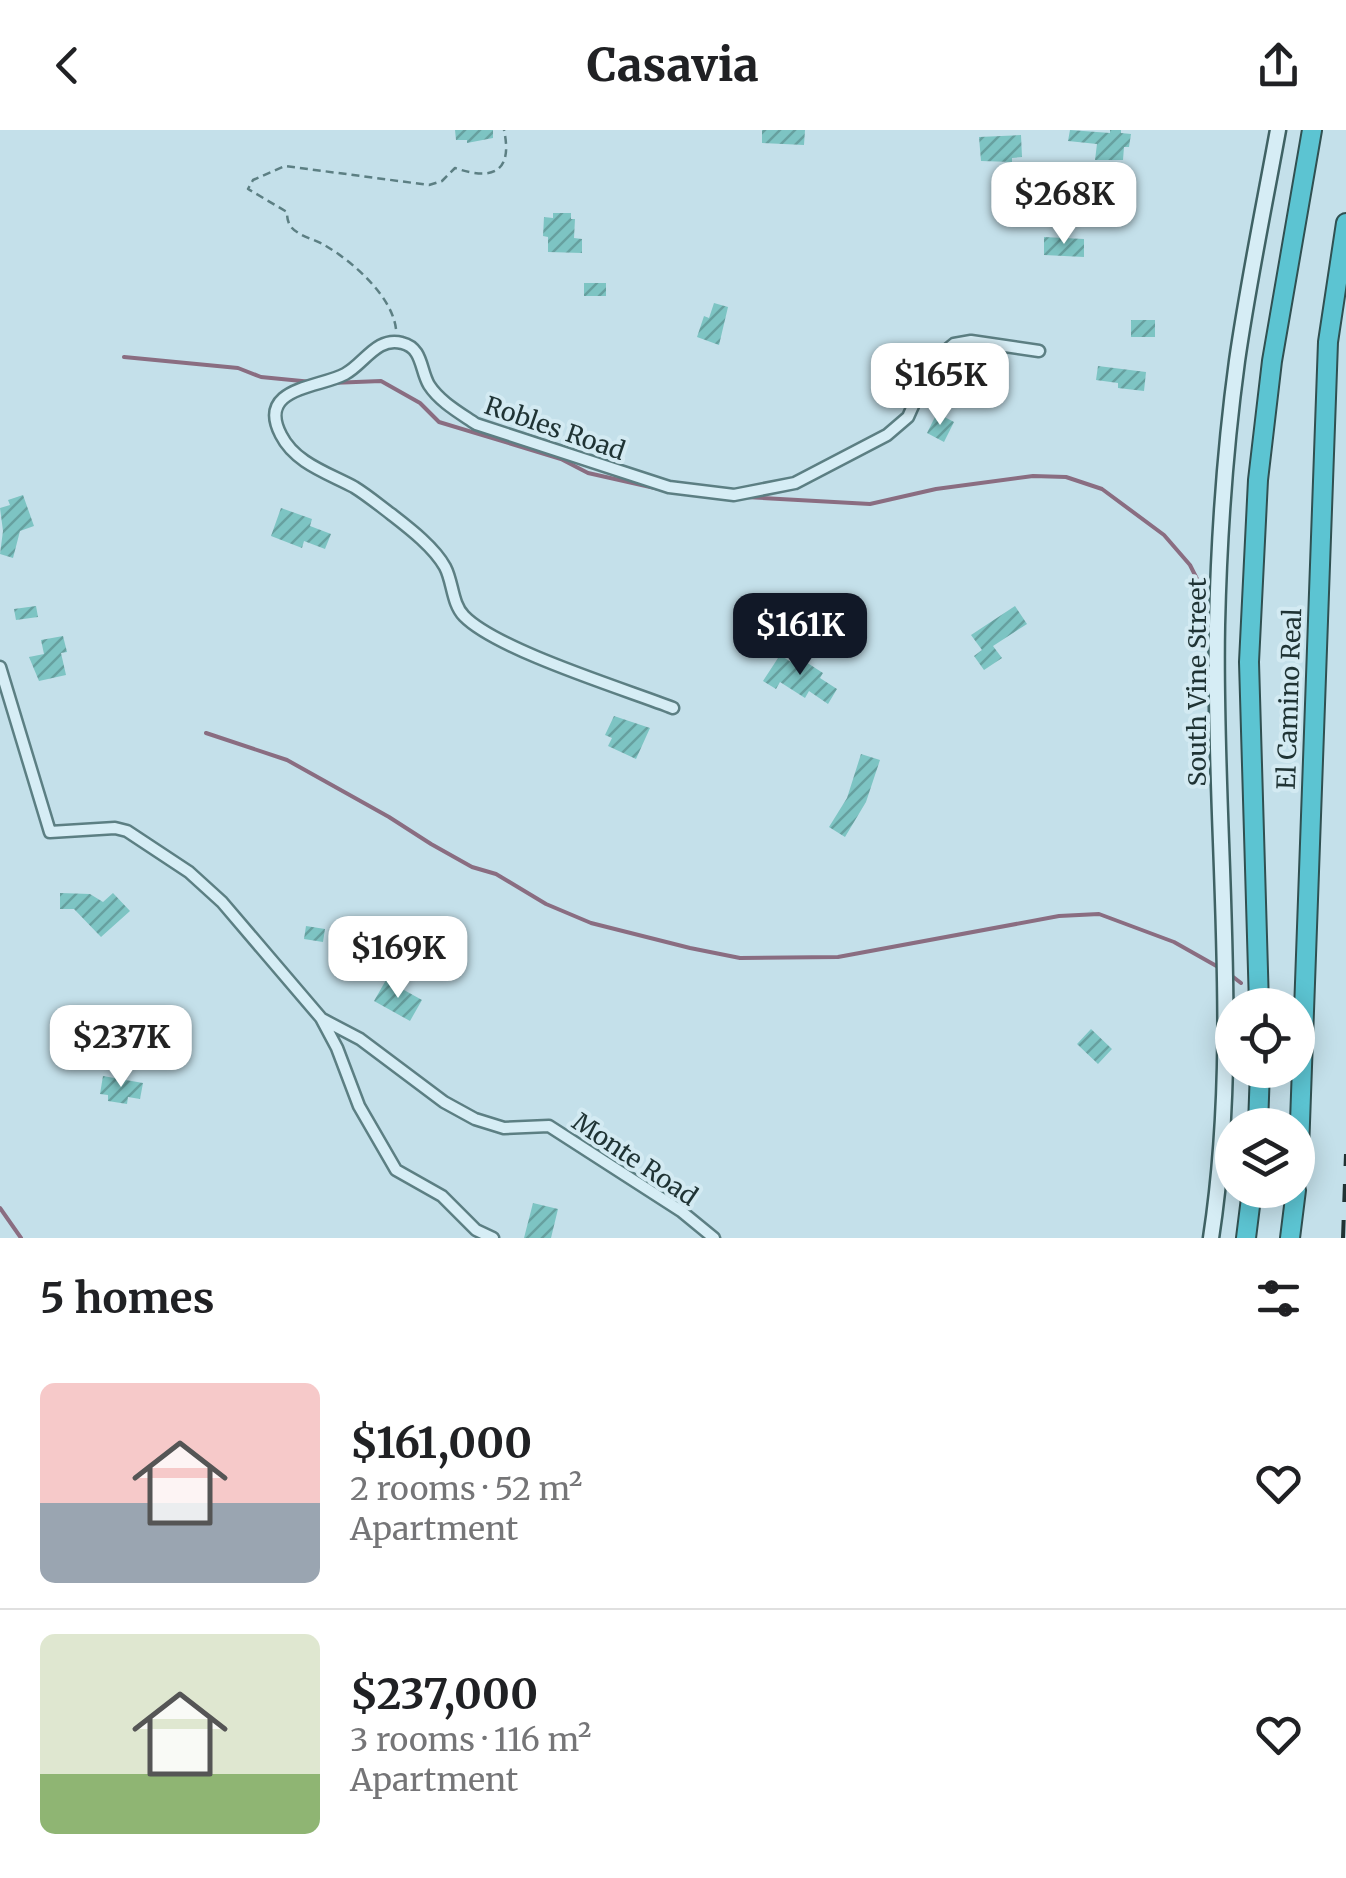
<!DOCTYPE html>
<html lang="en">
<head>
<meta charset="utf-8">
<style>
	:root { --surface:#fff; --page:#f2f2f2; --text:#202124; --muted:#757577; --line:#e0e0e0; --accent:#111827 }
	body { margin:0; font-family:Merriweather,serif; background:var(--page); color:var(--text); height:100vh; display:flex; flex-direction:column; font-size:38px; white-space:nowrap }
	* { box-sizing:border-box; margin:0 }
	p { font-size:32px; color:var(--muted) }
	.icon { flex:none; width:55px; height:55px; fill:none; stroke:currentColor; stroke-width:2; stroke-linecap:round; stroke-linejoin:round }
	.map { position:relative; height:1108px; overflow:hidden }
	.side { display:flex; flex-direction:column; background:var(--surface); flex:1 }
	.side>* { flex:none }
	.fabs { position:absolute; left:1215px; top:858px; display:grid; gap:20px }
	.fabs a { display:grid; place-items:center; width:100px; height:100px; border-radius:50%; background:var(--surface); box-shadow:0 5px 25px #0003; font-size:50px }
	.price { position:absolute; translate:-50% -85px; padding:0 22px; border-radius:20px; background:#fff; color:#222; font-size:32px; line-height:65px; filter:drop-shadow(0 2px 5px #0008) }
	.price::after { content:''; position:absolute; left:50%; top:60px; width:30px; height:22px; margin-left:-15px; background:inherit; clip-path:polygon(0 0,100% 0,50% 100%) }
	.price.current { background:var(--accent); color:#fff }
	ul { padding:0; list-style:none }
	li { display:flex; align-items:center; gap:30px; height:250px; padding:0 40px }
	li+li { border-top:2px solid var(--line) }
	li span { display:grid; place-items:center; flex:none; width:280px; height:200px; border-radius:15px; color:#555 }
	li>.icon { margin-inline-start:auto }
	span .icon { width:120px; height:120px; fill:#fffc; stroke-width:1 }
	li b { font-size:42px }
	h2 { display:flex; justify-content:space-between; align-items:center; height:120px; padding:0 40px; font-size:42px }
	header { display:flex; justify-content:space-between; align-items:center; height:130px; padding:0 40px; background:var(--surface); font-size:45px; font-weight:800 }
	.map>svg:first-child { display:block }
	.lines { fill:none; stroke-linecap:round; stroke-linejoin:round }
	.stream { stroke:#8a6d81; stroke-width:4 }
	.building { fill:url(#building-hatch) }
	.street-casing { stroke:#5c7f83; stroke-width:15 }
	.secondary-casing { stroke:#3f6264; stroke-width:19 }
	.highway-casing { stroke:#305051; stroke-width:22 }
	.path { stroke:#5c7f83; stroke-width:2.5; stroke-dasharray:8 5; stroke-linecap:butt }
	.street { stroke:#d6edf5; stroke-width:10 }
	.secondary { stroke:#d6edf5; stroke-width:14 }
	.highway { stroke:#5cc4d2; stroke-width:18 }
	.rail { stroke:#1f3334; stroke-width:4; stroke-dasharray:18 18; stroke-linecap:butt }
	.labels { text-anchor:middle; stroke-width:8; stroke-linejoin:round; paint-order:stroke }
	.street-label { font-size:25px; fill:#1f3334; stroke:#d3eaf2 }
</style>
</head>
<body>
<header><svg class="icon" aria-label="back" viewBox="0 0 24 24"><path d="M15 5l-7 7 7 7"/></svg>Casavia<svg class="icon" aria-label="share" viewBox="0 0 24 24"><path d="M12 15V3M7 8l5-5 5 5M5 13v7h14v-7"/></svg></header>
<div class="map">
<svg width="1346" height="1108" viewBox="0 0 1346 1108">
	<defs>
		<pattern id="building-hatch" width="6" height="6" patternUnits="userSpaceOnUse" patternTransform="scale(2.5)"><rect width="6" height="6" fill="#7dc4c3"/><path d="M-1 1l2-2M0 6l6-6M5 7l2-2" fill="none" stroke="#66a09f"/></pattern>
	</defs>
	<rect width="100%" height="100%" fill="#c4e0ea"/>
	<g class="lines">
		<path class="stream" d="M124,227L238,238L261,247L312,252
			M331,253L381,251L420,273L439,292L561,329L588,343L677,363
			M746,367L870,374L936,359L1033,346L1066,347L1102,359L1164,405L1190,435L1205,465
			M206,603L287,630L389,687L431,714L472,737L496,744L546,774L591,793L690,818L740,828L838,827L1059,786L1099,784L1174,812L1220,838
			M1228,843L1241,853
			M0,1078L21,1108"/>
	</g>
	<path class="building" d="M455,0H493V8L467,13V10H456Z
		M762,0H805L804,15L762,13Z
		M1070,0L1110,3V0H1121V3L1131,4L1129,17H1124L1123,30H1095L1097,14L1068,11Z
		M1021,5L1022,27L1012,28V32L981,31L979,7Z
		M553,83H571V89H575L574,108L582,109V123L548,122V107L543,106L544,87L553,88Z
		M1044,107L1084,109V127L1044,125Z
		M584,153H606V166H584Z
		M714,173L728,177L719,215L697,207L704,186L709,188Z
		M1131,190H1155V207H1131Z
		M1098,236L1146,242L1144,261L1118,258V253L1096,250Z
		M937,283L954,292L944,312L927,303Z
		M23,365L34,396L20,401L13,428L0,424L3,401L0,378L10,375L8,370Z
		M281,378L312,389L310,396L331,404L325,419L304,411L302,418L271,406Z
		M36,476L38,487L16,490L14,479Z
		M1015,476L1027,494L993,516L1002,528L984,540L974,526L982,520L971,505Z
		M63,506L67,522L61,523L66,545L39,551L29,527L44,524L41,510Z
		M780,525L791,532L795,525L823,543L820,548L837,559L828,574L809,561L805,568L780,552L776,559L763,551Z
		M614,586L650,598L636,629L608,616L612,608L605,605Z
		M861,624L880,630L866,672L845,707L829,697L847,668Z
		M60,763L90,764L103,772L113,763L130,781L101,807L74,779H60Z
		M306,796L325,799L323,812L304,809Z
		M386,850L422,870L410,891L374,871Z
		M1091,899L1112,919L1098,934L1077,914Z
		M103,946L143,953L140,969L128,967L127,974L108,971V965L100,964Z
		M533,1073L558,1079L551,1108H524Z"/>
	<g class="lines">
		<defs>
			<path id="street" d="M0,537L50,702L115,698L127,701L189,742L222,772L321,888L337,918L359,976L396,1040L442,1066L476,1100L493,1108
				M673,578C624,559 497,520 464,486C452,474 453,452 445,437C434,417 409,398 391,384C379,375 367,365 354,357C328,343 295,333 281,305C256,257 319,258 345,244C364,234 377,206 402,213C423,218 420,240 429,255C440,272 460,283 476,294L669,357L734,365L795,353L887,305L908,287L933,231L954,214L971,211L1039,221
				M322,889L360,909L444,972L475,989L504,998L549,996L681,1081L714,1108"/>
			<path id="secondary" d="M1211,1108C1242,906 1213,699 1217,495C1219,407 1225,319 1237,231C1248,154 1264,77 1278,0"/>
			<path id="highway" d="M1259,875L1249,532L1258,350L1272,231L1312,0
				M1258,995L1260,940
				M1298,1048L1328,212L1346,93
				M1246,1108L1252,1060
				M1290,1108L1296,1060"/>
		</defs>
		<use href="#street" class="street-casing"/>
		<use href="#secondary" class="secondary-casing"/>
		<use href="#highway" class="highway-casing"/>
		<path class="path" d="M396,199C392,166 353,132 326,116C317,110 305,108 297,102C289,97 287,91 287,82L248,59L253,50L285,36L429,55L442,51L455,38C493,51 513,42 504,0"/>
		<use href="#street" class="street"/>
		<use href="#secondary" class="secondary"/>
		<use href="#highway" class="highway"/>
		<path class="rail" d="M1343,1108L1346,1024"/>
	</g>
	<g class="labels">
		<g class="street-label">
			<text transform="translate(555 298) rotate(19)" y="9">Robles Road</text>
			<text transform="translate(1197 552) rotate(-90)" y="9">South Vine Street</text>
			<text transform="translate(1289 569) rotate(-88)" y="9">El Camino Real</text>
			<text transform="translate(635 1029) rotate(34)" y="9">Monte Road</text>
		</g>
	</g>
</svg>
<div class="fabs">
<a><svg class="icon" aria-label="locate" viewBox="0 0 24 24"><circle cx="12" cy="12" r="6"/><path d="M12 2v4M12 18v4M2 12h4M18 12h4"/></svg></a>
<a><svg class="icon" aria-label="layers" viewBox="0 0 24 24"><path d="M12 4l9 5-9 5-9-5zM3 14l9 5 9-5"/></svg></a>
</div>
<b class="price" style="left:1064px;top:117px">$268K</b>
<b class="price" style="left:940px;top:298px">$165K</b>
<b class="price current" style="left:800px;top:548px">$161K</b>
<b class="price" style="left:398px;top:871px">$169K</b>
<b class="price" style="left:121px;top:960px">$237K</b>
</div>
<section class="side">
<h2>5 homes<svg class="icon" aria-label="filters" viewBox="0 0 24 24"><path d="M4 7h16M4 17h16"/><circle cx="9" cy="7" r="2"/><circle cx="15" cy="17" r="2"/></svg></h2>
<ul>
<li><span style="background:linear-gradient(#f6c9c9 60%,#9aa5b1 0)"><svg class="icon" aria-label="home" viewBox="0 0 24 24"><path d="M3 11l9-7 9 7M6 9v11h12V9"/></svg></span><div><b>$161,000</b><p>2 rooms · 52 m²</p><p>Apartment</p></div><svg class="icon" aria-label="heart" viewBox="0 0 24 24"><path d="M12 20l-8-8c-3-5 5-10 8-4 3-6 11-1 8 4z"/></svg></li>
<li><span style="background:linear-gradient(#dfe7d0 70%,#8fb573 0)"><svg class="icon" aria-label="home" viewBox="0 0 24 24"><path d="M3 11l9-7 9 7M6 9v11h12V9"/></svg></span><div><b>$237,000</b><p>3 rooms · 116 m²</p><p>Apartment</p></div><svg class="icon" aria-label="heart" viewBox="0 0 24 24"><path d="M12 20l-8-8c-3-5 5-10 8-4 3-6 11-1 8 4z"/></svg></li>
</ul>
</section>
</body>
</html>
